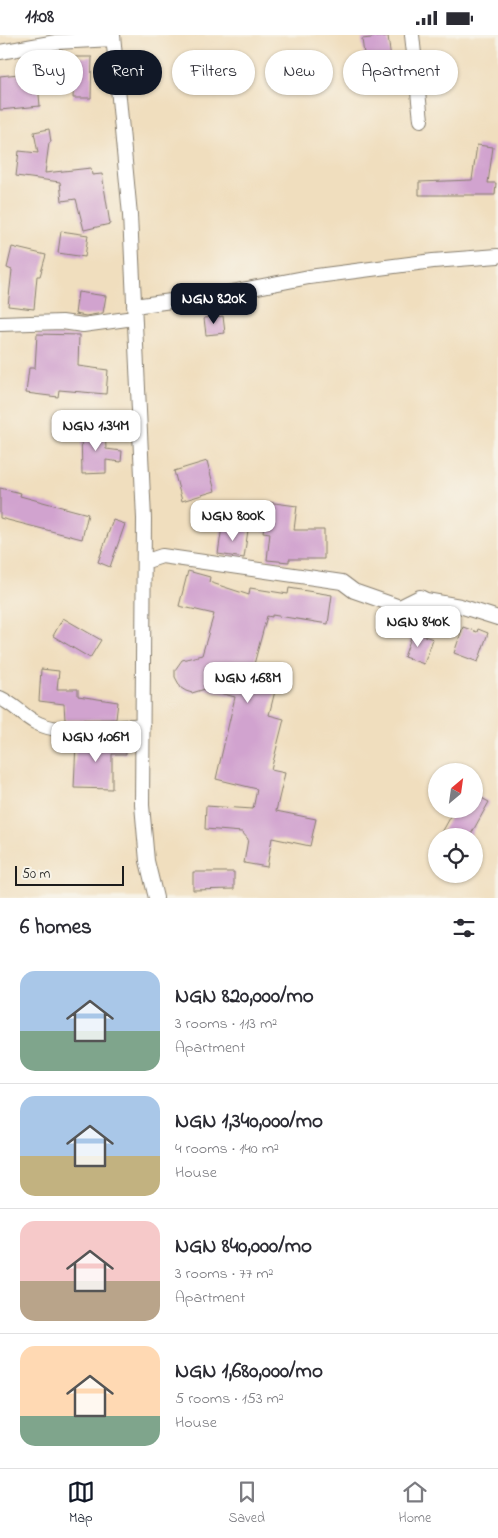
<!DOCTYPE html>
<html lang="en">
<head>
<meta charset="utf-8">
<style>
	:root { --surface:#fff; --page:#f2f2f3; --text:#2b2b33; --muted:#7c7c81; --line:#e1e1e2; --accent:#111827 }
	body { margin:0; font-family:"Indie Flower",sans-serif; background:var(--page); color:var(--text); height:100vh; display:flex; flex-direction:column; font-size:19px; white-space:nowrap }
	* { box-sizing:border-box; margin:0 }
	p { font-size:16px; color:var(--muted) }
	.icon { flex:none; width:28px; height:28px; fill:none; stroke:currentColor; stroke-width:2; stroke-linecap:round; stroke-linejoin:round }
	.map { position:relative; height:863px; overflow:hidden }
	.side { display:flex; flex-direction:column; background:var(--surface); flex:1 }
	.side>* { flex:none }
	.top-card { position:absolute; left:15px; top:15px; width:469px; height:45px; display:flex; gap:10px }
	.needle { width:32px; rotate:29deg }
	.tools { position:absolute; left:428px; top:728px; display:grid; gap:10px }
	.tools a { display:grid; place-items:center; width:55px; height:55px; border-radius:50%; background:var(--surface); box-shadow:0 1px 4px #0004; font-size:25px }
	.scale { position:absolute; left:15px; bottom:12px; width:109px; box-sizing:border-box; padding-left:5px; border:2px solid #1c1c1c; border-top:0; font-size:14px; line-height:18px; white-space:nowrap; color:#1c1c1c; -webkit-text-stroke:4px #f7f3e8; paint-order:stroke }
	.price { position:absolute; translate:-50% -42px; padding:0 11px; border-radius:10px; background:#fff; color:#222; font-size:16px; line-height:32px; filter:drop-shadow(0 1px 2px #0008) }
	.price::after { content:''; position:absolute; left:50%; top:30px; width:15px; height:11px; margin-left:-8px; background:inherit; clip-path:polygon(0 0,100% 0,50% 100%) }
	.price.on { background:var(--accent); color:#fff }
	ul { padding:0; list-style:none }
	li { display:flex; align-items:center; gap:15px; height:125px; padding:0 20px }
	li+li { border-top:1px solid var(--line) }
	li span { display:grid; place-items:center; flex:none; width:140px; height:100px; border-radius:15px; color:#555 }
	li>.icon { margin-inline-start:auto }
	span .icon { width:60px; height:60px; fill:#fffc; stroke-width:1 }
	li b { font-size:21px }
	h2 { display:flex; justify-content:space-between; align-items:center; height:60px; padding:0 20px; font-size:21px }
	.tag { padding:0 18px; border-radius:22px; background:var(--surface); box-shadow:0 1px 4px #0004; font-size:18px; line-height:45px }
	.tag.on { background:var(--accent); color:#fff }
	.status { display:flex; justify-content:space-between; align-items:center; height:35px; padding:0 25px; background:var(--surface); direction:ltr }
	.status svg { height:14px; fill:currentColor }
	.dock { display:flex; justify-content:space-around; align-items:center; height:70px; border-top:1px solid var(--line); background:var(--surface); font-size:14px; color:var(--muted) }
	.dock a { display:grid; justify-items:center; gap:2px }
	.dock .on { color:var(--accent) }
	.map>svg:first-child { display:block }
	.building { fill:#d1a3cf }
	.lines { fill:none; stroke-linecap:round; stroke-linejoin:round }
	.street-casing { stroke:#867d6d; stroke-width:16 }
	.street { stroke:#fff; stroke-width:14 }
</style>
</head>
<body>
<div class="status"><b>11:08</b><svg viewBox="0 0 49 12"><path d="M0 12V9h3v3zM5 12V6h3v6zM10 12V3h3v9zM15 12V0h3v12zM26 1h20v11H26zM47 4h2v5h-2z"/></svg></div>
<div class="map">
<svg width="498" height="863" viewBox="0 0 498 863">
	<rect width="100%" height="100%" fill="#f7f3e8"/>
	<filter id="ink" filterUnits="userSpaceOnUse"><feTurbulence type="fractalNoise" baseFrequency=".02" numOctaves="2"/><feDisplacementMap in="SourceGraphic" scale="10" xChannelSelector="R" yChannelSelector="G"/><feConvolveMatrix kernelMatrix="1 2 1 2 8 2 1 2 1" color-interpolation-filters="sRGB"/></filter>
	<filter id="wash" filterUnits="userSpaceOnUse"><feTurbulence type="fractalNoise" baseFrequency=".0096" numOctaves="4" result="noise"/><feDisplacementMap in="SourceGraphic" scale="20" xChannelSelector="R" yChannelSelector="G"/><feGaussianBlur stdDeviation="1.12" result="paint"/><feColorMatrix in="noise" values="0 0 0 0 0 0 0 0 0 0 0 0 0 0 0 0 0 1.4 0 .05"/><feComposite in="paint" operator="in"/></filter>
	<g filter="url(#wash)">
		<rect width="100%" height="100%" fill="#f0debe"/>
		<g id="blocks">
			<path class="building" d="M388,1L392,32L366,35L362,4Z
				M75,22H92L91,63H73Z
				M37,37L40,71L0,75V41Z
				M49,94L51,107L49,108L45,138L91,133L92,140L102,139L110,189L84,195L76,164L62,166L60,147L16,141L19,116L38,118L34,97Z
				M477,110L493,112L488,148H496L495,160H419V147L472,145Z
				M61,196L88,200L85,222L58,218Z
				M12,212L46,220L40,241H37L34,274L8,271L12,235L7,233Z
				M78,257L106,261L103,278L86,281L75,279Z
				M223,281L225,298L206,300L204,283Z
				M37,299L79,300L78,331L108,335L106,359L59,355L58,362L26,358L29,333H35Z
				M105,394L106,414L122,416L121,427L106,425V438L82,439L81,395Z
				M207,426L215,456L182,466L174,436Z
				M0,453L21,458L20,461L88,479L82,504L0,483Z
				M267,467L297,471L294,495H324V524H289V527L267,525L270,498L263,497Z
				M113,485L125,489L110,532L98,527Z
				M222,491L248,495L244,523L218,519Z
				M188,536L210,542L209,547L249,560L250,553L288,559L289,553L332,560L328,589L272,580V582L267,581L253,633L279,640L269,680L284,684L271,735L285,738L276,776L316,784L310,811L272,803L267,832L244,828L248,804L242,797L205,794L206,771L253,774L257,754L216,744L235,662L205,654L192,658L186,656L181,653L175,642V635L182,625L202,620L214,579L179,571Z
				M63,583L101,605L90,623L53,601Z
				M463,592L477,597L478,594L488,598L478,627L454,618Z
				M413,597L433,604L424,629L404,622Z
				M41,634L59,636L57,654H78V661L118,667L116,684L65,685L64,669L39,666Z
				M126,705V719H112V754L74,753L76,707Z
				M474,759L489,767L470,801H440L455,774H474Z
				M193,837H234V854L193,855Z"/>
		</g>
	</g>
	<g filter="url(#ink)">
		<use href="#blocks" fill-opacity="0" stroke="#867d6d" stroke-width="1"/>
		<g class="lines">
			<defs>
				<path id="street" d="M113,0L130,180L144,484L142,770L147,826L156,863
					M412,0L421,85
					M0,17L56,7L113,4
					M134,271L216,260L309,242L433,226L498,221
					M0,289L62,287L83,290L134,283
					M144,527L162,521L342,547L354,556L400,572L420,562L426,565L460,571L498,583
					M0,663C15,670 22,680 35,687C62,702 113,693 143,690"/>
			</defs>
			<use href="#street" class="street-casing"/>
			<use href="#street" class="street"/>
		</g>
	</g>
</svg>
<div class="tools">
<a><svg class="needle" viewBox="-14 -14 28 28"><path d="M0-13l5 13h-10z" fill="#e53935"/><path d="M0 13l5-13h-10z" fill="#7c7c81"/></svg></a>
<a><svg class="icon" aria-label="locate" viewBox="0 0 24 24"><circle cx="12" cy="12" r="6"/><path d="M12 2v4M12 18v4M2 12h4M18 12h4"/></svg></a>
</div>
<div class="scale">50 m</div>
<b class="price on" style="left:214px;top:290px">NGN 820K</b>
<b class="price" style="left:96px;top:417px">NGN 1.34M</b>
<b class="price" style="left:233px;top:507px">NGN 800K</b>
<b class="price" style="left:418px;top:613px">NGN 840K</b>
<b class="price" style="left:248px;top:669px">NGN 1.68M</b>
<b class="price" style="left:96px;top:728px">NGN 1.06M</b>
<div class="top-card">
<a class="tag">Buy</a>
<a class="tag on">Rent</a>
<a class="tag">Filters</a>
<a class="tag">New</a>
<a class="tag">Apartment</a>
</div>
</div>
<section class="side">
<h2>6 homes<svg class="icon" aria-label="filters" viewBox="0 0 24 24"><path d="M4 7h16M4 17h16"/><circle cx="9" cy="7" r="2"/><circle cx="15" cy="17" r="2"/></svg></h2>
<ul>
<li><span style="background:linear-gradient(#a9c7e8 60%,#7fa58c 0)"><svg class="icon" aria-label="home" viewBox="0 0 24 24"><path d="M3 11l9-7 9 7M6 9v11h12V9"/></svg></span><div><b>NGN 820,000/mo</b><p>3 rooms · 113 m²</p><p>Apartment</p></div></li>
<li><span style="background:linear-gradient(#a9c7e8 60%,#c2b280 0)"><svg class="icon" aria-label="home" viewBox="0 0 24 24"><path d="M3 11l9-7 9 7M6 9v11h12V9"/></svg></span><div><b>NGN 1,340,000/mo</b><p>4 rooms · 140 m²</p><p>House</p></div></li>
<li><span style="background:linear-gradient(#f6c9c9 60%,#b9a48a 0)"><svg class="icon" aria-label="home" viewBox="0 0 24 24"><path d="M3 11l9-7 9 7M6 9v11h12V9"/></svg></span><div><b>NGN 840,000/mo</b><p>3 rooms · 77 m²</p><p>Apartment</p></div></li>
<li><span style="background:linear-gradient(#ffd9b3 70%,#7fa58c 0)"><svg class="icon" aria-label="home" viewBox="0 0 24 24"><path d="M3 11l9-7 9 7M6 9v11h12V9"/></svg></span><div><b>NGN 1,680,000/mo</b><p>5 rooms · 153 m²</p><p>House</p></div></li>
</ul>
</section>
<nav class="dock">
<a class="on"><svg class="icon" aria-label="map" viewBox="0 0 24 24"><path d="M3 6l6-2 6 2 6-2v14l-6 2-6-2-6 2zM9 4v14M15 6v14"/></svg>Map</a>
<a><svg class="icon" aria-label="saved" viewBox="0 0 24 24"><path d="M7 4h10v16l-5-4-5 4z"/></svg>Saved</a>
<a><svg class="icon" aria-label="home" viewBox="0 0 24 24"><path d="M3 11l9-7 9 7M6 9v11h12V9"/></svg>Home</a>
</nav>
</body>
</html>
